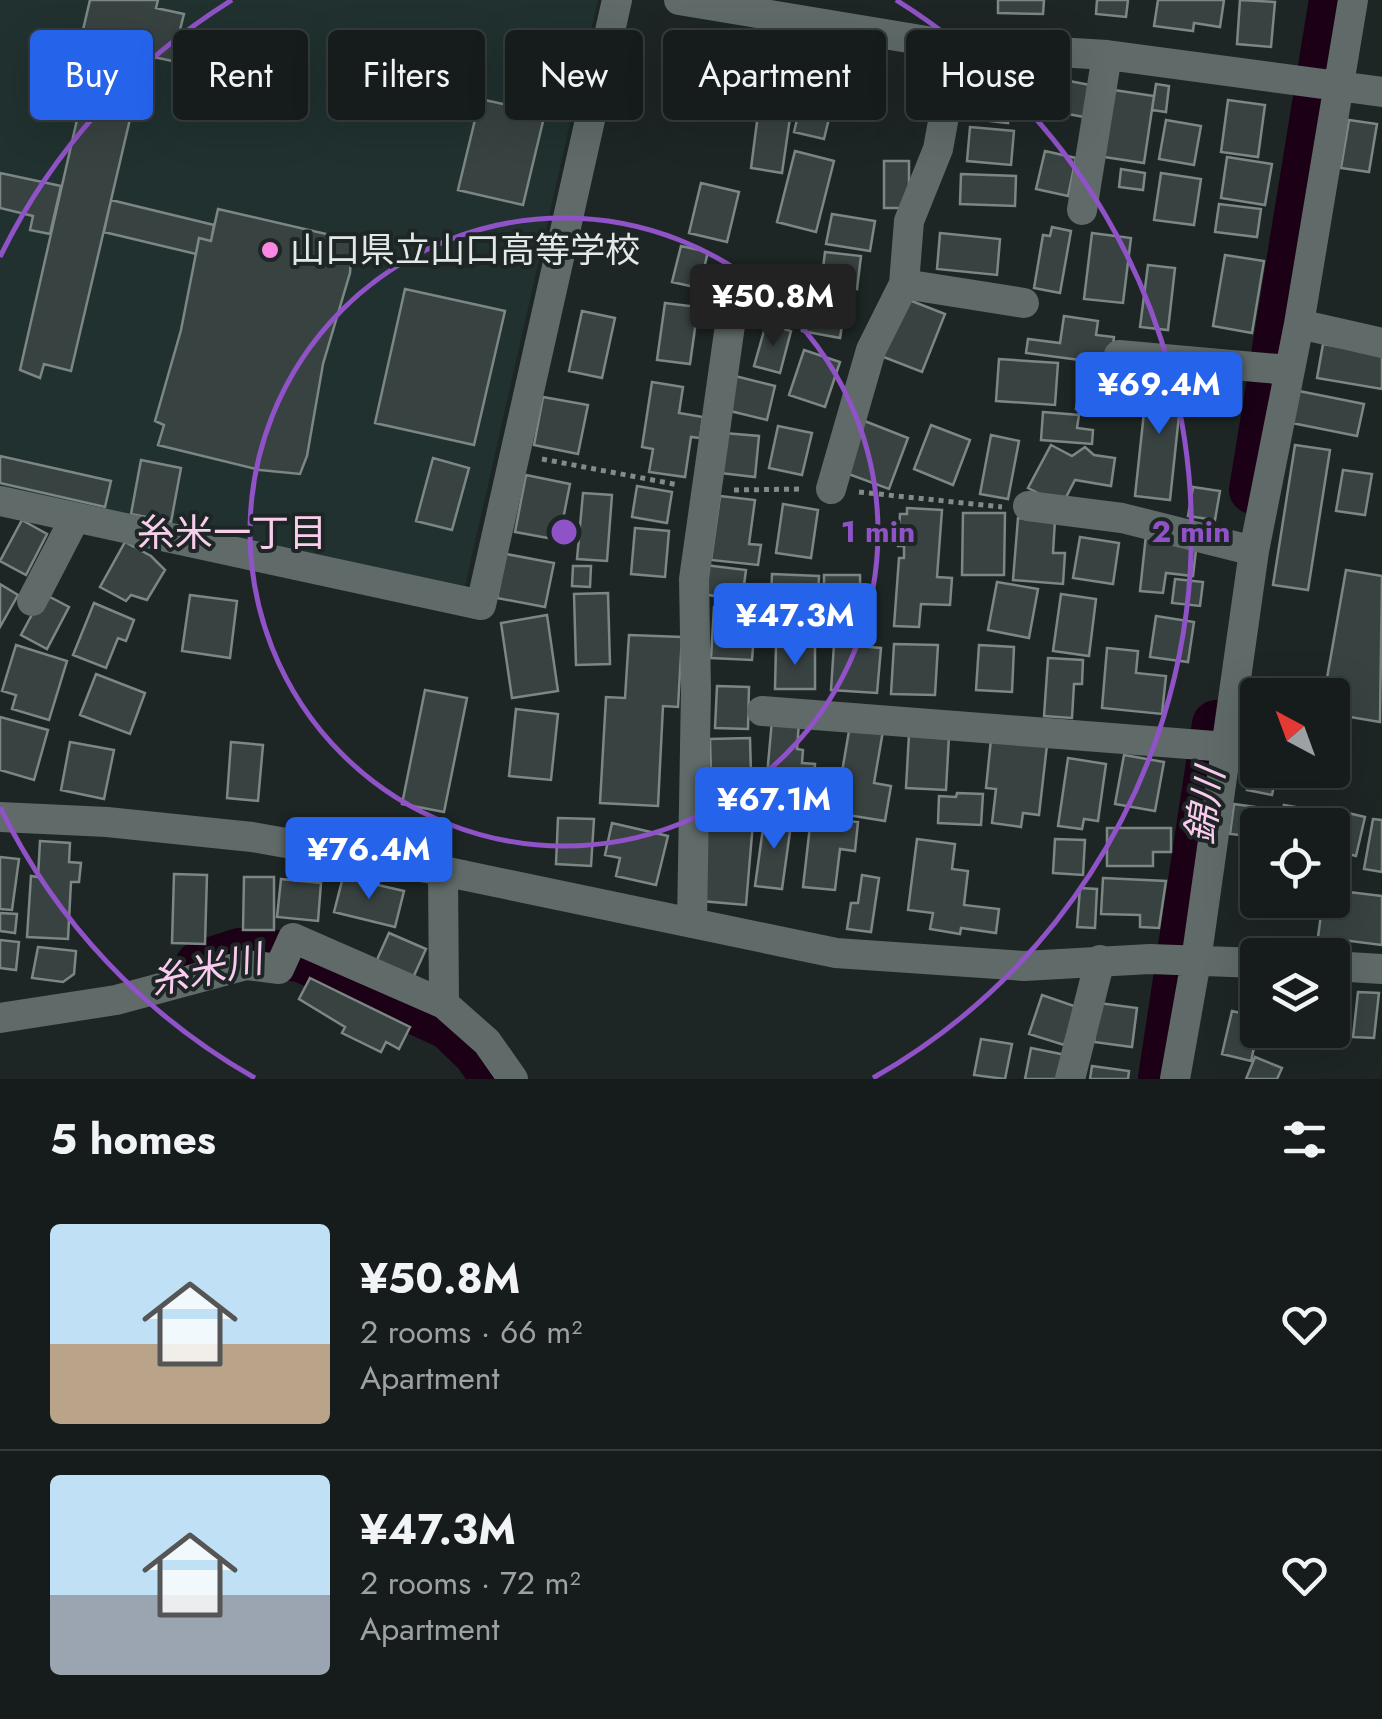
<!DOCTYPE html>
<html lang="en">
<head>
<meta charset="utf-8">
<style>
	:root { --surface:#161c1c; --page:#1f2525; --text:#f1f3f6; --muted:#9ea1a3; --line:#353a3b; --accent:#2563eb }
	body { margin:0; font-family:Jost,"Noto Sans JP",sans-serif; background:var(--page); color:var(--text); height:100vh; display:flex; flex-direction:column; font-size:38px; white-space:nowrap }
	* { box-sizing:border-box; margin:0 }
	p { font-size:32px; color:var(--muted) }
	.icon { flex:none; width:55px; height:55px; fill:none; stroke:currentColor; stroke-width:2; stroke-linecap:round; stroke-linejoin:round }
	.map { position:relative; height:1079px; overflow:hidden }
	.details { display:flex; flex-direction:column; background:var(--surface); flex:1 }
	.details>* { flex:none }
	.top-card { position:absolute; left:30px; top:30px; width:1322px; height:90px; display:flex; gap:20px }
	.needle { width:65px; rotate:319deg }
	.controls { position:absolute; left:1240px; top:678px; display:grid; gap:20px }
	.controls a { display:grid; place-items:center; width:110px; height:110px; border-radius:10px; background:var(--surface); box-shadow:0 10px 40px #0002,0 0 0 2px var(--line); font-size:50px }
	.price { position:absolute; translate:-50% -85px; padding:0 22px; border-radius:10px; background:var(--accent); color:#fff; font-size:32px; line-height:65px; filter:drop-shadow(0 2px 5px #0008) }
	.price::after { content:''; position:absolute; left:50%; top:60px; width:30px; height:22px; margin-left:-15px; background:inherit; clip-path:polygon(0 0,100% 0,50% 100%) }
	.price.selected { background:#222; color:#fff }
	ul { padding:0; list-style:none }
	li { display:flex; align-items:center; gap:30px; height:250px; padding:0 50px }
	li+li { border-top:2px solid var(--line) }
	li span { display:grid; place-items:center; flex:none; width:280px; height:200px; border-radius:10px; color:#555 }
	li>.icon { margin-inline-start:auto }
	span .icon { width:120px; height:120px; fill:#fffc; stroke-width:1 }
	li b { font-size:42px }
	h2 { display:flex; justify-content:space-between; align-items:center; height:120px; padding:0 50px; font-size:42px }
	.tag { padding:0 35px; border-radius:10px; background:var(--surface); box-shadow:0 10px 40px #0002,0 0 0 2px var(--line); font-size:35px; line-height:90px }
	.tag.selected { background:var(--accent); color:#fff }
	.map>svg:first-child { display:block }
	.built { fill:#203130 }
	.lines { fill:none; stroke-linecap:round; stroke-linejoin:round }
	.river { stroke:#1b0016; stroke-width:48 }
	.building { fill:#384241; stroke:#7b8685; stroke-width:2.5 }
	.path { stroke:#838b8a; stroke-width:5; stroke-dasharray:5 5; stroke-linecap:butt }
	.minor { stroke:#5f6a69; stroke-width:30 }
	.ring { fill:none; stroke:#9052c7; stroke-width:5 }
	.poi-dot { fill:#fc86e4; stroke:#1d2625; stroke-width:4 }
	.labels { text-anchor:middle; stroke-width:8; stroke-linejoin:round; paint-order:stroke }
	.poi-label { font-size:35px; fill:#e2e8e7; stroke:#1d2625; text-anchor:start }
	.neighbourhood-label { font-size:38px; fill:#f7cfed; stroke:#1d2625 }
	.water-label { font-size:38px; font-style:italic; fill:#fbcbef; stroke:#1d2625 }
	.centre { fill:#9052c7; stroke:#1d2625; stroke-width:5 }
	.ring-label { font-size:30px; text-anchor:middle; font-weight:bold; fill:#9052c7; stroke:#1d2625; stroke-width:8; stroke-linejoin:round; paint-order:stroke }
</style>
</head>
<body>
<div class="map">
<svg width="1382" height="1079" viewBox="0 0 1382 1079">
	<rect width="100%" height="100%" fill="#1d2625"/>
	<path class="built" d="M0,0H598L465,586L0,488Z"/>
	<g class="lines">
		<path class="river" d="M1253,490L1333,0
			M199,965L240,952L260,951L303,959L449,1026L477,1053L495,1079
			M1162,1078L1216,724"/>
	</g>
	<path class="building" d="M90,0H158L156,8L184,14L172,61L145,55L71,371L44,364L40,378L20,370L79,111L65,107Z
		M998,0H1044L1043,14L998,13Z
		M1097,0H1128L1126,17L1096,14Z
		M1158,0H1224L1220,27L1194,23L1193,31L1154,26Z
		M1240,0L1275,2L1271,47L1237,44Z
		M846,42L870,48L860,89L840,84L838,93L824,90L826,81L822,80L830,44L844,47Z
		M767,46L804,55L790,110L753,101Z
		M977,75L1013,78L1008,123L972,119Z
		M1059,79L1090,85L1084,117L1052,111Z
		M1156,84L1169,86L1166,112L1152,110Z
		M1114,90L1154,96L1144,163L1104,157Z
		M803,95L833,102L824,139L794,132Z
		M480,99L545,113L523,205L458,190Z
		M1228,100L1265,105L1258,157L1221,152Z
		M758,114L790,118L782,173L751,168Z
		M1166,120L1201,126L1194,165L1159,159Z
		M1349,120L1377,124L1369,172L1341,168Z
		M970,127L1014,131L1011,165L967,161Z
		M795,151L834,161L816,232L777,222Z
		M1045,151L1076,158L1068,196L1036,189Z
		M1227,157L1272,164L1265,205L1221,198Z
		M884,161H909V208H884Z
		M1121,169L1145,173L1143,190L1119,187Z
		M0,173L61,186L50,234L30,230L33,216L0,208Z
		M1161,173L1201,179L1194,225L1154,220Z
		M961,174L1016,176L1015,206L960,204Z
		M701,183L739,192L727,242L689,233Z
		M111,200L214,225L211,241L199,238L196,254L104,232Z
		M1219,204L1261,209L1257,237L1215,232Z
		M218,209L352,240L350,273L323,364L307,456L300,474L260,470L158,445L164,425L155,421L181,330L199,238L211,241Z
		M832,214L875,221L870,251L826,244Z
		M1052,227L1071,231L1060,293L1034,288L1043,235L1050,236Z
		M940,233L1000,239L997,275L937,269Z
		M1092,233L1131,238L1123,303L1084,299Z
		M681,246L708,252L699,288L672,282Z
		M825,252L861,256L857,289L821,285Z
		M1225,255L1264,261L1252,333L1213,326Z
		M1148,265L1175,268L1168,330L1140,327Z
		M760,272L800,283L791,318L751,307Z
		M405,289L505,311L474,445L375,423Z
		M808,294L846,301L840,338L802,331Z
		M904,298L945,314L922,372L881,356Z
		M665,303L698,307L690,364L657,360Z
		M582,311L615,318L602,378L569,371Z
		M1064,316L1098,321L1096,335L1114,337L1111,364L1026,353L1028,339L1060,343Z
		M766,324L791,331L780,373L754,366Z
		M1323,344L1382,354V389L1317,378Z
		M804,350L840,362L825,407L789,395Z
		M999,359L1058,363L1055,405L996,401Z
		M1148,375L1183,378L1170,500L1135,496Z
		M735,376L775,386L767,420L726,410Z
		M652,382L683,387L679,413L703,417L700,438L691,437L685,477L649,472L653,449L642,447Z
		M1080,387L1099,390L1095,412L1076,409Z
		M1299,391L1364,404L1357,436L1292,423Z
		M543,397L588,405L578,454L534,445Z
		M1043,412L1079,415L1077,428L1093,430L1092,444L1041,440Z
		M862,420L908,438L889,489L843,472Z
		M931,425L970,440L953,485L914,469Z
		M778,426L812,433L802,475L769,468Z
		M724,433L759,436L755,477L720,473Z
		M991,435L1019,441L1008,499L980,494Z
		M1051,445L1072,456L1085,447L1094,455L1115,458L1111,486L1075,480L1062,505L1028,488Z
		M1295,445L1330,450L1308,590L1273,585Z
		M0,456L111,481L105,507L0,483Z
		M433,458L469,468L452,530L416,521Z
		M141,460L181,468L171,522L131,514Z
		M1343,470L1372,474L1365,515L1336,511Z
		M526,475L570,484L559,540L515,532Z
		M637,486L672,492L667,523L632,517Z
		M1193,487L1220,491L1215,520L1188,516Z
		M583,493L612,495L607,561L577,559Z
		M720,496L755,500L749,544L761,545L758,565L711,560Z
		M783,504L818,510L811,558L776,553Z
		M907,508L942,510L937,577L952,578L950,605L921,604L919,627L894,626L899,558H904V546H898L900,514H907Z
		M963,513H1005L1004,575H962Z
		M1018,518L1055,520L1053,553H1065L1063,584L1013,580Z
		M22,520L47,534L26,575L0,561Z
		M635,528L669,531L665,577L631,574Z
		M1146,535L1197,541L1193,576L1166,573L1163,593L1140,591Z
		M1080,537L1119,543L1113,584L1073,578Z
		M125,542L151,556L165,570L147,600L131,595L126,601L100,587Z
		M506,554L554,563L545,607L497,598Z
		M705,565L746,570L742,600L701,594Z
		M573,566H591L590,587L572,586Z
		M1346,570L1382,576L1380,722L1332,714V695H1324Z
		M772,574L819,576L817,623L770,621Z
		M824,575H860L861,627H824Z
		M1175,579L1203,582L1200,606L1172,603Z
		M997,582L1038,589L1029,638L988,630Z
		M0,584L18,595L0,627Z
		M608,593L610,664L576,665L574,594Z
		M1061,594L1096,599L1089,656L1053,651Z
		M190,595L237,601L230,658L182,651Z
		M50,597L69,607L47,649L21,635L36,607Z
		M94,603L134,620L126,641L118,638L106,668L73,655Z
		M714,607L756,609L752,660L711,658Z
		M547,615L558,691L512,698L501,623Z
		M1156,616L1194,622L1188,662L1150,657Z
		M629,635L682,637L678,707L663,706L658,806L600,803L606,697L625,698Z
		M834,644L881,648L877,693L831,690Z
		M894,644L938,645L935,695L891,694Z
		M16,645L67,661L49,720L12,709L16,695L2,691Z
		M979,645L1014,647L1012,692L976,690Z
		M776,646H815V689H775Z
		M1107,648L1138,651L1136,673L1166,676L1162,714L1102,708Z
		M1048,658L1083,660L1082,684H1074L1072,718L1044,716Z
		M96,674L145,693L130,734L80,715Z
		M717,686L749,687L748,729L715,728Z
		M425,690L467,698L444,812L402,804Z
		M516,709L558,714L551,780L509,776Z
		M0,717L48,730L34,780L0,770Z
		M772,720L799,722L797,749L803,750L802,763L815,764L812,802L765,798Z
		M850,725L883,731L874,783L891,786L885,821L835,813Z
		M909,734L949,736L946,790L906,788Z
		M750,738L751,775H711L710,739Z
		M991,739L1047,745L1039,815L1023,813L1021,827L992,823L996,789L986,788Z
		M1257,739L1258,770H1277L1272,795L1247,790Z
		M70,742L114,750L104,799L61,790Z
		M231,742L263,745L258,801L227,798Z
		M1124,755L1164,762L1155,811L1115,804Z
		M1068,758L1106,764L1098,821L1084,819L1082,829L1058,826Z
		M731,785L756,787L746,905L701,901L709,801L729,802Z
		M957,793L983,794L981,825L938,823L939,796L956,797Z
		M1234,804L1263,808L1258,837L1230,834Z
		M1284,805L1313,810L1310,825H1281Z
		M1331,809L1365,817L1356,856L1332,850V825H1327Z
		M765,814L792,817L782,889L755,886Z
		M811,817L858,822L855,851L840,849L835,890L803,887Z
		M558,818L594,819L591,866L556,864Z
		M1373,819L1382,820V872L1364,869Z
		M612,823L668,836L656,885L616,876L620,858L605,855Z
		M1107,828H1171V852H1153V866H1107Z
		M917,839L955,844L952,869L968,871L964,905L999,909L996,933L961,928L960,934L930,929L933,913L908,910Z
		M1055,839L1085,840L1083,875L1053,873Z
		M40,841L70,843L69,862L81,863L79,882H71L68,939L27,937L31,876L38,877Z
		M0,857L19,859L12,910L0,909Z
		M174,874L207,875L205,944L172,943Z
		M862,875L879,878L871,932L847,929L851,903H858Z
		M244,877H274V930H243Z
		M343,877L404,891L395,927L334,912Z
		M1103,878L1166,881L1159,928L1140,927V915L1101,914Z
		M281,879L321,883L318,921L277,917Z
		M1080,888L1097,889L1095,928L1077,927Z
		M1332,890L1382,896V945L1318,937L1323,900H1332Z
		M0,913L17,914L15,933L0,931Z
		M389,933L426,949L412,980L375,964Z
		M0,940L19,942L16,970L0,968Z
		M38,947L76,951L74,974L63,982L32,978Z
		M310,978L410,1027L399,1049L386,1042L381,1052L342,1033L345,1027L299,999Z
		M1358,992L1379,993L1374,1038L1353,1037Z
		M1042,995L1077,1007L1064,1045L1029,1034Z
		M1099,1003L1137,1008L1132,1047L1094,1042Z
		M1232,1011L1258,1017V1030L1251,1061L1222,1054Z
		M981,1039L1012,1044L1005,1079L974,1075Z
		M1031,1048L1066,1055L1061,1079H1025Z
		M1255,1057L1282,1068L1277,1079H1246Z
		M1092,1066L1129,1071L1128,1079H1090Z"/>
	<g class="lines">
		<path class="path" d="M542,459L679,485
			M734,490L803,489
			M859,492L1002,507"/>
		<path class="minor" d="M679,0L957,46L1107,55L1382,92
			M1082,210L1107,55
			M904,284L1024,303
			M1299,324L1382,343
			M1119,355L1289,370
			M831,489L871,350L904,284L909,221L938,149L957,46
			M0,501L481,605L617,0
			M1028,506L1122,518L1254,551
			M32,601L75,518
			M762,711L1227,747
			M0,817L107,822L252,837L443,871L836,953L1024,966L1150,959L1258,963
			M443,871L444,1004
			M692,923L696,689L694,579L736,283
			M1332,966L1382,969
			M0,1018L116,1000L246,965L279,969L293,938L444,1004L487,1042L513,1079
			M1070,1079L1100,960
			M1175,1079L1196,961L1254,551L1299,324L1353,0"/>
	</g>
	<g class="ring">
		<circle cx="564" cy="532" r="314"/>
		<path d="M255 1078A627 627 0 0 1 0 807M0 257A627 627 0 0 1 232 0M896 0A627 627 0 0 1 873 1078"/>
	</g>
	<circle class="poi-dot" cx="270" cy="250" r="10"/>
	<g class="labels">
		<g class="poi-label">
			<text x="290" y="262">山口県立山口高等学校</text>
		</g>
		<g class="neighbourhood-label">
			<text x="232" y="546">糸米一丁目</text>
		</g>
		<g class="water-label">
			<text transform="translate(1205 806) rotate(-81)" y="13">錦川</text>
			<text transform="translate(206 970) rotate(-12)" y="13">糸米川</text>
		</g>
	</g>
	<circle cx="564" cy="532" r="15" class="centre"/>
	<g class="ring-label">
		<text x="878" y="542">1 min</text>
		<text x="1191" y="542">2 min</text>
	</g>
</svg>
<div class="controls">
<a><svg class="needle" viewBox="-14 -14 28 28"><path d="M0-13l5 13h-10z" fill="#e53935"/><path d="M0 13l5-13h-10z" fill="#9ea1a3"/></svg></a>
<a><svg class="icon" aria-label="locate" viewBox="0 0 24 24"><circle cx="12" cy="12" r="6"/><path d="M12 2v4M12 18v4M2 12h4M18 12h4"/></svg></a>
<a><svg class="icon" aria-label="layers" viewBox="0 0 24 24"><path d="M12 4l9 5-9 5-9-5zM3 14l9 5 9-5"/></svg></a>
</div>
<b class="price selected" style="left:773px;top:349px">¥50.8M</b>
<b class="price" style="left:1159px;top:437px">¥69.4M</b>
<b class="price" style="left:795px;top:668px">¥47.3M</b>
<b class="price" style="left:774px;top:852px">¥67.1M</b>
<b class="price" style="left:369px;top:902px">¥76.4M</b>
<div class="top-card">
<a class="tag selected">Buy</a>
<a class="tag">Rent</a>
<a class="tag">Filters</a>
<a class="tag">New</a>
<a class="tag">Apartment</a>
<a class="tag">House</a>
</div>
</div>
<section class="details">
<h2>5 homes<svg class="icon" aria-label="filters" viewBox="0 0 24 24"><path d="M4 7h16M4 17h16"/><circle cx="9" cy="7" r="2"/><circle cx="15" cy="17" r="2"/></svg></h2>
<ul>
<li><span style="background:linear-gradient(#bfe0f5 60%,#b9a48a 0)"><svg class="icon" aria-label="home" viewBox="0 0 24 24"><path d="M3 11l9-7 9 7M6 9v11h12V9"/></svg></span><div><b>¥50.8M</b><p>2 rooms · 66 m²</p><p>Apartment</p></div><svg class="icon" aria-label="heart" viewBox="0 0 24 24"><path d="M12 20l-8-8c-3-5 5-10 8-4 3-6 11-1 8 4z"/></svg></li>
<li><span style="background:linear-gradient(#bfe0f5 60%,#9aa5b1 0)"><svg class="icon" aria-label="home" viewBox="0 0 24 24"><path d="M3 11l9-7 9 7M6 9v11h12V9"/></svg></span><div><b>¥47.3M</b><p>2 rooms · 72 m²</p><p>Apartment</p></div><svg class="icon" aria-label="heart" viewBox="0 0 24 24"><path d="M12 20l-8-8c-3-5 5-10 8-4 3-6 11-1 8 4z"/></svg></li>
</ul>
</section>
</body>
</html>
